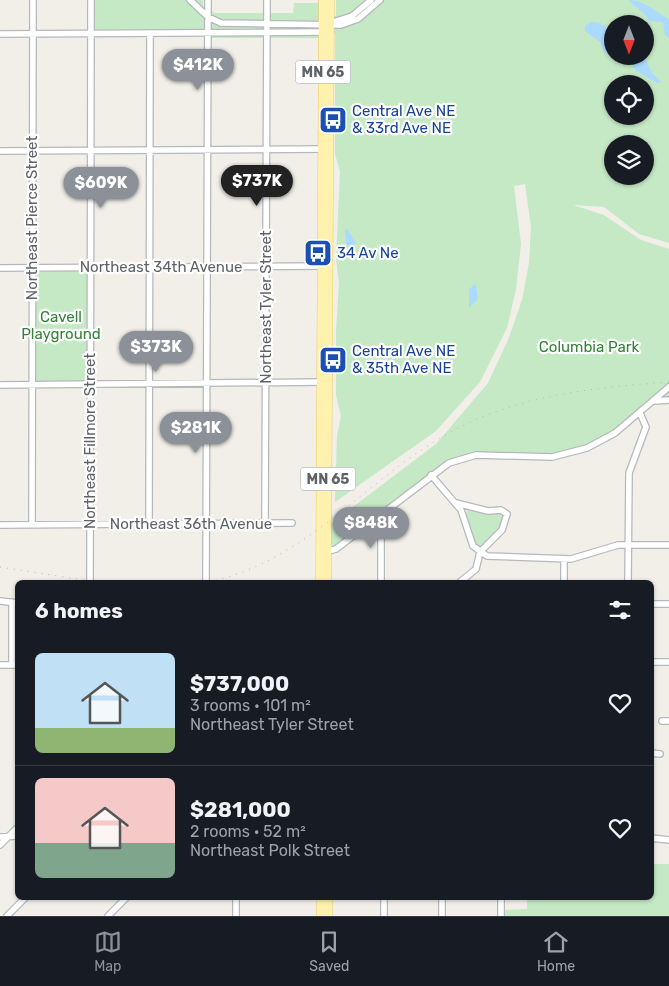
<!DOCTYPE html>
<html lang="en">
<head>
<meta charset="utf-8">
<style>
	:root { --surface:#171b24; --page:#20242c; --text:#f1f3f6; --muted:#9ea1a6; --line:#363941; --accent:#8c9099 }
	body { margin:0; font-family:Rubik,sans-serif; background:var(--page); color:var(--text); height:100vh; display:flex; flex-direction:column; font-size:19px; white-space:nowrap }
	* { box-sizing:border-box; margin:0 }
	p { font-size:16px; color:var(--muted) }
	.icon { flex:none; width:28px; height:28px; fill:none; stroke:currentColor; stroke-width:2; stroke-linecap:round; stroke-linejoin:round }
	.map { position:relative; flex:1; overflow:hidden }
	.drawer { position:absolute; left:15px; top:580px; width:639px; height:320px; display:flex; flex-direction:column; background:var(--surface); border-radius:8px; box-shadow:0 1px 4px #0004 }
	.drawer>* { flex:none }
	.needle { width:32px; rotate:180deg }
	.controls { position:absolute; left:604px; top:15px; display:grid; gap:10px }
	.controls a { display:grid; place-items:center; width:50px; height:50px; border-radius:50%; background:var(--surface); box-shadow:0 1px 4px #0004; font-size:25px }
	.price { position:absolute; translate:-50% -42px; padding:0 11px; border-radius:18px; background:var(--accent); color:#fff; font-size:16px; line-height:32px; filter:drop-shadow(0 1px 2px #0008) }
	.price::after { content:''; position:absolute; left:50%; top:30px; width:15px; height:11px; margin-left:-8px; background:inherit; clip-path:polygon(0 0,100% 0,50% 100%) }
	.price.current { background:#222; color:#fff }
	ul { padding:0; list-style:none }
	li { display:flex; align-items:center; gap:15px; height:125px; padding:0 20px }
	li+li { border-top:1px solid var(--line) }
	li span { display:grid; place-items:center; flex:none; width:140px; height:100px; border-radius:8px; color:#555 }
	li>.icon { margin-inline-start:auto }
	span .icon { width:60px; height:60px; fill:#fffc; stroke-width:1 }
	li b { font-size:21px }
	h2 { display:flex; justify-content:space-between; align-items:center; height:60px; padding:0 20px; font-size:21px }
	.tab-bar { display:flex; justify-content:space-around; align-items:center; height:70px; border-top:1px solid var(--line); background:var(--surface); font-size:14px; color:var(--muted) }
	.tab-bar a { display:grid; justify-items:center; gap:2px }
	.tab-bar .current { color:var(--accent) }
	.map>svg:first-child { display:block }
	.green { fill:#c5e8c5; fill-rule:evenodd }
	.water { fill:#aadaff }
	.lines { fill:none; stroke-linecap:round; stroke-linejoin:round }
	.minor-casing { stroke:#b5b8bc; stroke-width:8 }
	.major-casing { stroke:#f2c960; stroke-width:9 }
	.minor { stroke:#fff; stroke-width:5.5 }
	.major { stroke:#fff2af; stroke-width:8 }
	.rail { stroke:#b6b7b8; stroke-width:1; stroke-dasharray:1 6; stroke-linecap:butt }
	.labels { text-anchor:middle; stroke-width:4.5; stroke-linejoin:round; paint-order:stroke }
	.shield { fill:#fff; stroke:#8f9295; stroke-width:1 }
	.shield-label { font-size:14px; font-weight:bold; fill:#5f6368 }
	.transit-label { font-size:15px; fill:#164399; stroke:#fff; text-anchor:start }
	.street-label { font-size:15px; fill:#5f6368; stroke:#fff }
	.park-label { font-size:15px; fill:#348238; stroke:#fff }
</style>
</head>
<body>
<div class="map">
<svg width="669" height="916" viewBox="0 0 669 916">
	<rect width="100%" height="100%" fill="#f1efe8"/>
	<path class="green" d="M93,0H203V6L214,13H293L294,3H320V15L336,16V0H669V243L639,234L604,207L573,205L604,215L641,240L669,249V398L649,401L617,429L585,447L557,454L531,456L474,453L452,459L347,539L335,547L330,544L329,525L436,444L488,383L508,340L522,300L529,263L531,227L525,184L514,186L521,244L516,289L507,328L480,382L436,431L335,502L337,436L341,416L336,395V332L339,283L336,259L340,172L335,154V34L320,38H204L205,29L94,30ZM612,24H645V56H612ZM612,84H645V116H612ZM612,144H645V176H612Z
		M85,270L87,272V381L35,382V272Z
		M468,510L503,514L505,517L502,527L481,547H477C469,538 471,524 466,513Z
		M651,864H669V916H504V910L527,909V898H651Z"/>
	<path class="water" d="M629,0C645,0 655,12 669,19V38L665,35L663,22L649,21C644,11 636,9 629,0Z
		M591,22C611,21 613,41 612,56L605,53L600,42L585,31V26Z
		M619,56H644L652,73L661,82L657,83L636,71L629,60Z
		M345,229L348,230L356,244L352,252L347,251Z
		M474,284L476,285L478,299L469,308V290Z"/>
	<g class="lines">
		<defs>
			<path id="minor" d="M190,0L208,17L221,23L341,25L358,19L380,0
				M333,22L352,16L371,0
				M0,34L325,32
				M0,151L325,149
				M0,268L323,266
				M0,385L323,382
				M654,401L669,400
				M431,475L461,510L473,546L487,556L571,559L618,545H669
				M456,503L488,511L501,510L507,514L502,530L480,552L476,569L460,582
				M381,515V582
				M265,523L267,0
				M149,524L150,33
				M0,525L292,523
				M32,525L33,0
				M325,552L336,549L449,463L476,455L552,457L587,448L615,433L669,387
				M90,582L91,0
				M206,582L208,0
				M564,582V559
				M628,582L629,473L646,427L640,413
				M0,601L18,603
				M12,602V665
				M651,604H669
				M651,662H669
				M0,665H18
				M662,721H669
				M651,753L660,754
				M0,837L18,836
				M651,838L669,840
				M0,845L18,827
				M442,898V916
				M501,898V916
				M7,916L25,898
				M108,916L126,898
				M236,916V898
				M384,916V898"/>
			<path id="major" d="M320,582L323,0
				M327,582L330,0
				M321,898V916
				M328,898V916"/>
		</defs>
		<use href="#minor" class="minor-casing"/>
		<use href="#major" class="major-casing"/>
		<use href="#minor" class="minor"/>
		<use href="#major" class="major"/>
		<path class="rail" d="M0,567L97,582
			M209,582C304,561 358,488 437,440C508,396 588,388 669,382"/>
	</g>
	<defs>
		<symbol id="bus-square" viewBox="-11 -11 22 22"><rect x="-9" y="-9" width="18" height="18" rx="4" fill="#1a4fb4" stroke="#fff"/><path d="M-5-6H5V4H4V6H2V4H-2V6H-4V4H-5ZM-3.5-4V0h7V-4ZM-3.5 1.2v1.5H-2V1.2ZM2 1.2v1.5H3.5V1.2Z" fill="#fff"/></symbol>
	</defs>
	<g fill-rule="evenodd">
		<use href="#bus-square" x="317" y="104" width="32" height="32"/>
		<use href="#bus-square" x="302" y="237" width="32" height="32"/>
		<use href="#bus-square" x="317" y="344" width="32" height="32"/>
	</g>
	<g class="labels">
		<g class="shield">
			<rect x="295.5" y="60.5" width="55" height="23" rx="4"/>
			<rect x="300.5" y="467.5" width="55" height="23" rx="4"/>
		</g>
		<g class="shield-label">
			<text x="323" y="77">MN 65</text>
			<text x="328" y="484">MN 65</text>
		</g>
		<g class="transit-label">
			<text x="352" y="116">Central Ave NE<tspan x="352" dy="17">&amp; 33rd Ave NE</tspan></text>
			<text x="337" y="258">34 Av Ne</text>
			<text x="352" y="356">Central Ave NE<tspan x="352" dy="17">&amp; 35th Ave NE</tspan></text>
		</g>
		<g class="street-label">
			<text transform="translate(32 218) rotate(-90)" y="5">Northeast Pierce Street</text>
			<text x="161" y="272">Northeast 34th Avenue</text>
			<text transform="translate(266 307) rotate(-90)" y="5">Northeast Tyler Street</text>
			<text transform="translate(90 441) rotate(-90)" y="5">Northeast Fillmore Street</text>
			<text x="191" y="529">Northeast 36th Avenue</text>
		</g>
		<g class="park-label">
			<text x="61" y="322">Cavell<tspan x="61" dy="17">Playground</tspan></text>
			<text x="589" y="352">Columbia Park</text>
		</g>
	</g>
</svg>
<div class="controls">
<a><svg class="needle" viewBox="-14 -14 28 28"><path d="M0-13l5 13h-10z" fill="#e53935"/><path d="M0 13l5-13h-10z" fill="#9ea1a6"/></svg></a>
<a><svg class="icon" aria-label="locate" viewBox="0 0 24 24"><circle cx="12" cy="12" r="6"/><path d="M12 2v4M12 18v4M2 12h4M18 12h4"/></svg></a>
<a><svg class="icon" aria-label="layers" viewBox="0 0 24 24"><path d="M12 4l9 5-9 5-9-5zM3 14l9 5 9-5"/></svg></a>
</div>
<b class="price" style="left:198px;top:91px">$412K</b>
<b class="price current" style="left:257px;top:207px">$737K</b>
<b class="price" style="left:101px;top:209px">$609K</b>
<b class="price" style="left:156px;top:373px">$373K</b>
<b class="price" style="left:196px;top:454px">$281K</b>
<b class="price" style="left:371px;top:549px">$848K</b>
<section class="drawer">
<h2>6 homes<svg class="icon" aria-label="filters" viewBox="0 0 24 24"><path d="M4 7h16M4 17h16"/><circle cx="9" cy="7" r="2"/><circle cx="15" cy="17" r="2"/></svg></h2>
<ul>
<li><span style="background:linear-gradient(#bfe0f5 75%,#8fb573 0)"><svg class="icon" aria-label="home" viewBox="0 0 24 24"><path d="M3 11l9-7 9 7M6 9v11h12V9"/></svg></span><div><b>$737,000</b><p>3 rooms · 101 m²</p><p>Northeast Tyler Street</p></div><svg class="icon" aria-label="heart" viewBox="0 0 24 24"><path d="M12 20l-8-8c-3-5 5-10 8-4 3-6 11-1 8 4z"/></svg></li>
<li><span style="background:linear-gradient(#f6c9c9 65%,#7fa58c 0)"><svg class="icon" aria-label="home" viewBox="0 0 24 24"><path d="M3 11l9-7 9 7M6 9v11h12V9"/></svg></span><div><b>$281,000</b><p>2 rooms · 52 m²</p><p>Northeast Polk Street</p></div><svg class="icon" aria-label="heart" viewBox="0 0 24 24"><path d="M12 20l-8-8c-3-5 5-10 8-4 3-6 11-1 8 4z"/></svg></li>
</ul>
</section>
</div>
<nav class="tab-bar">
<a class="current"><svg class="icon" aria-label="map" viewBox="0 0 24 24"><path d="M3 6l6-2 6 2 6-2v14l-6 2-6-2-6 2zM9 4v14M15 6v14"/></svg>Map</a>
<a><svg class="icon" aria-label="saved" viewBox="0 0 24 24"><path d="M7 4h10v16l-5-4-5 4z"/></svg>Saved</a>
<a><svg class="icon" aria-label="home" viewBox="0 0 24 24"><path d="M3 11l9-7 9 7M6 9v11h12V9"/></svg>Home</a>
</nav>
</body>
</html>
